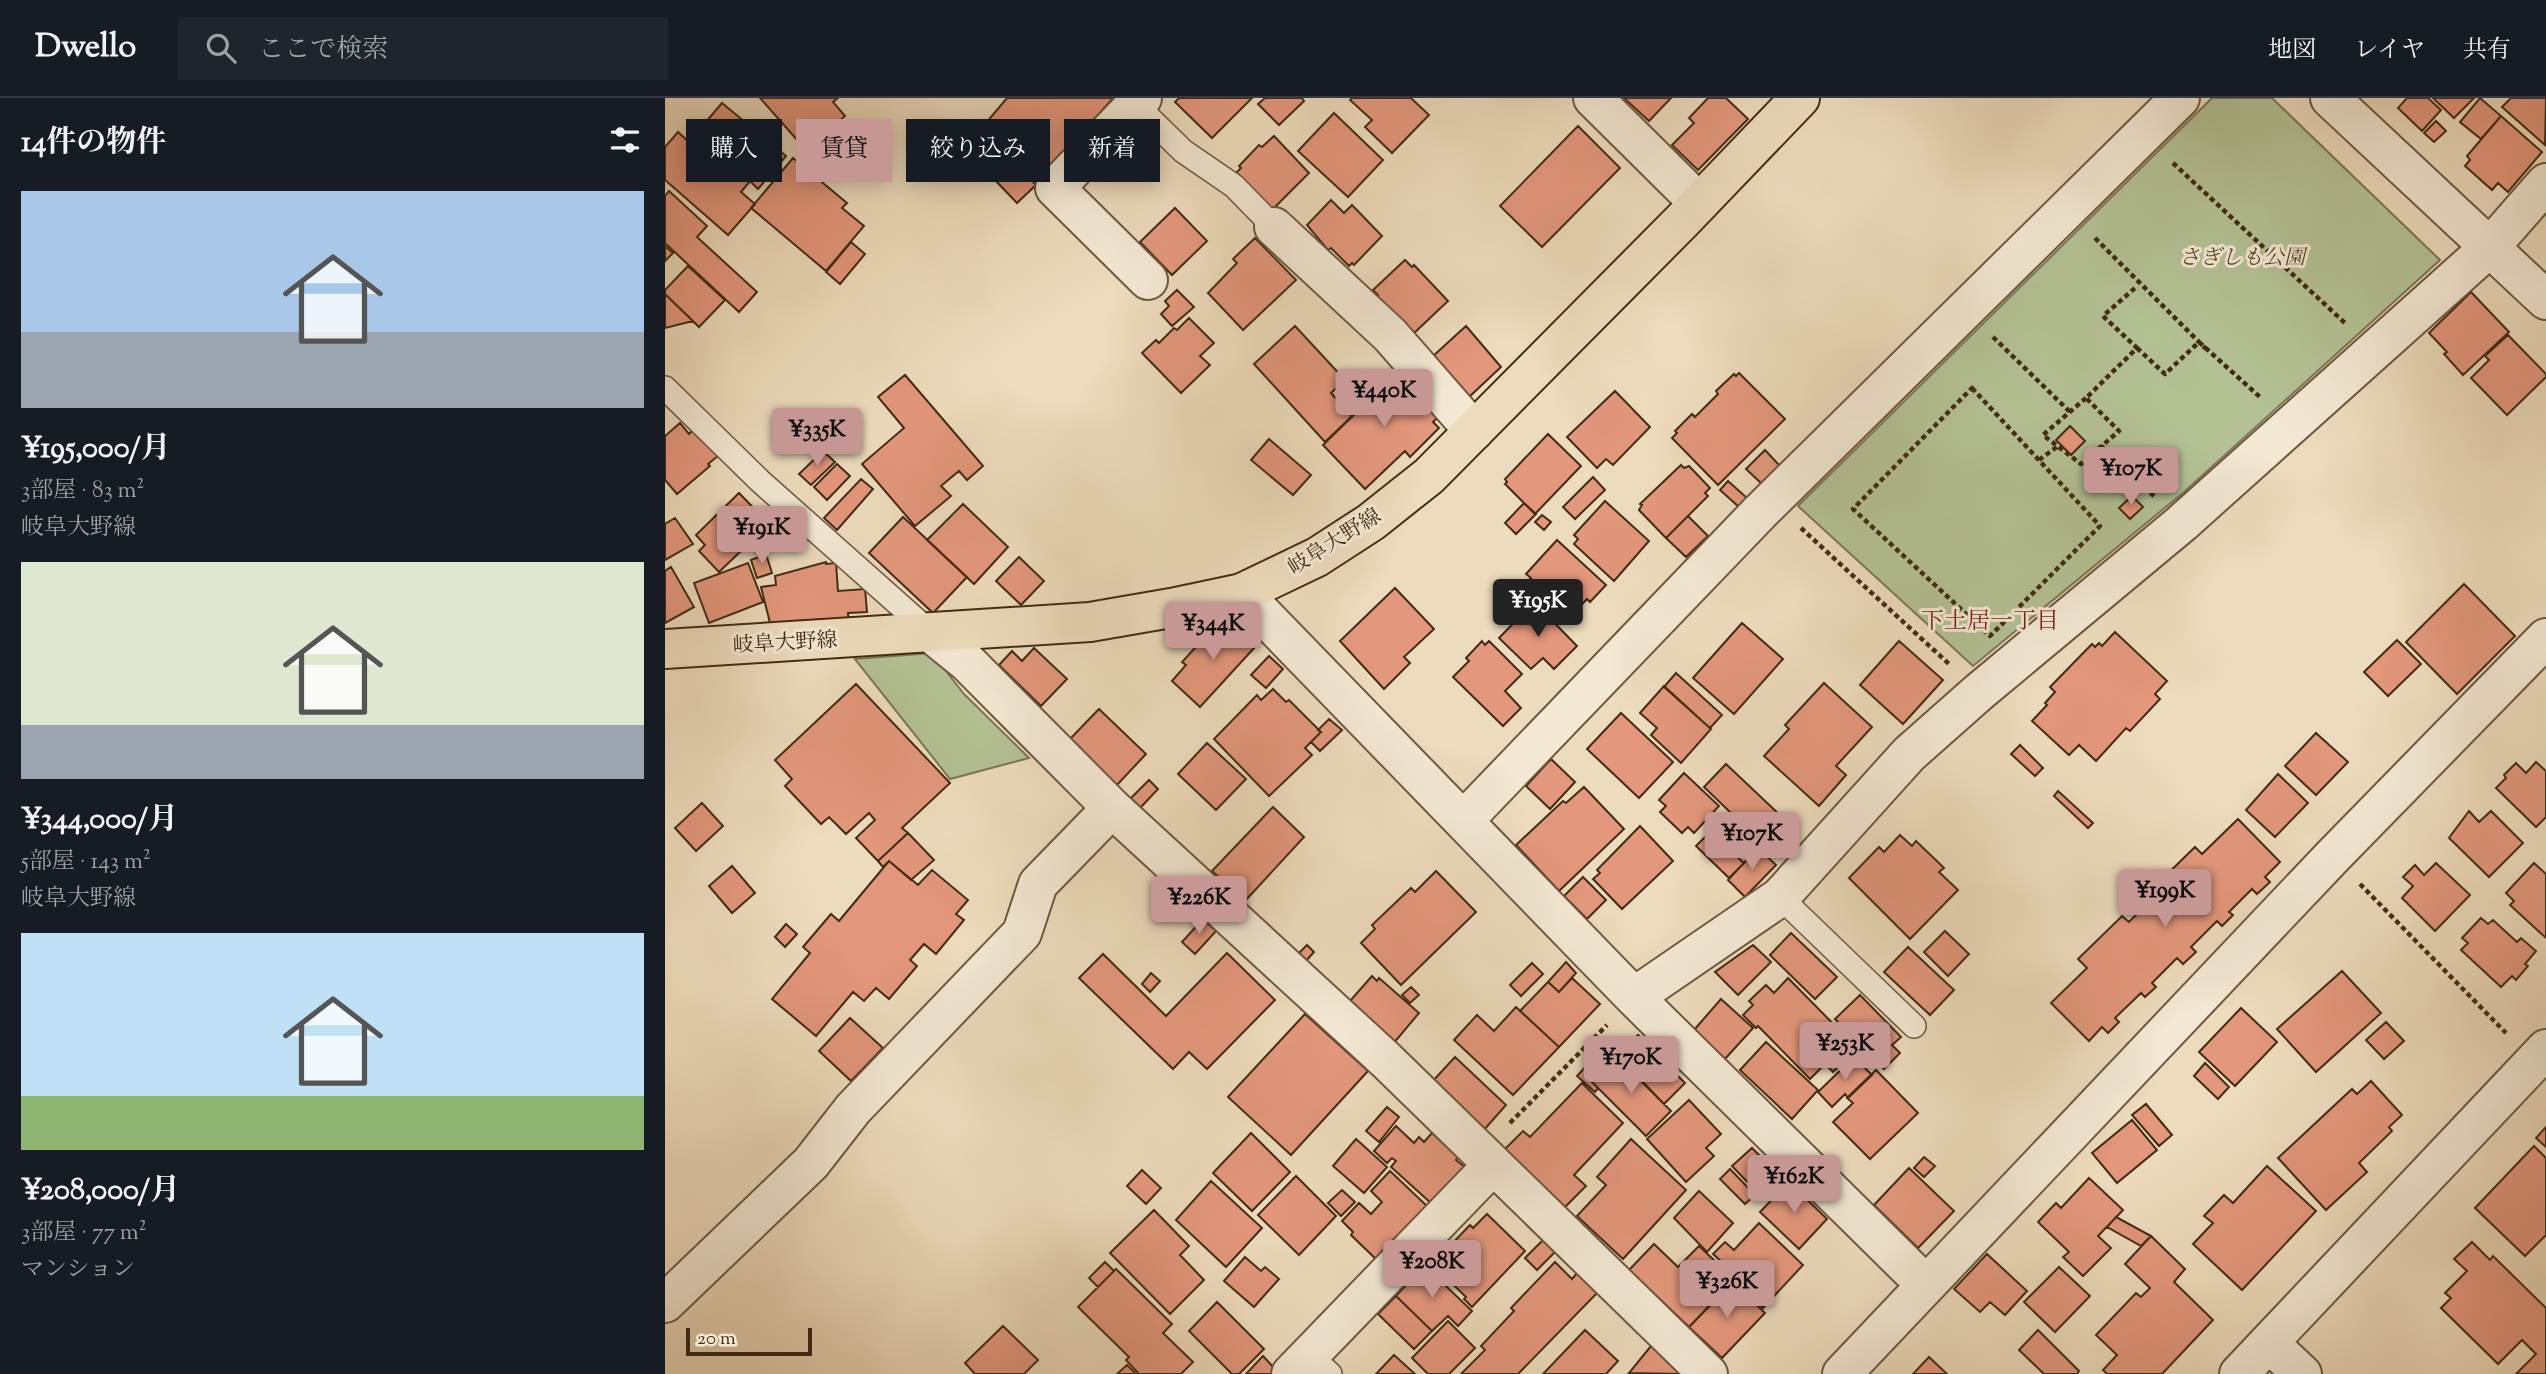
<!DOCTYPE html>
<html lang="ja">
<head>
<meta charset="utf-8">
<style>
	:root { --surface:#171b24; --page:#20242c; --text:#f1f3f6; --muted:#9ea1a6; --line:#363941; --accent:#c59692 }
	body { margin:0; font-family:"Sorts Mill Goudy","Noto Serif JP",serif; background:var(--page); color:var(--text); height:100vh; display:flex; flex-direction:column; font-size:26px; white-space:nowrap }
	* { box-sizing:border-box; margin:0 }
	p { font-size:23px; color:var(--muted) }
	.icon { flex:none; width:38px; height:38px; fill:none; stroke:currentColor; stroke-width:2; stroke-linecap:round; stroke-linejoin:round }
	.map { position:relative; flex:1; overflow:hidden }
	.details { display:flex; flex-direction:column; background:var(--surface); width:665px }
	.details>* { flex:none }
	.top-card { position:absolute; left:21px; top:21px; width:665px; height:63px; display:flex; gap:14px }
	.scale { position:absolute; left:21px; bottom:18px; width:126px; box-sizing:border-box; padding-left:7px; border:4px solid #432b12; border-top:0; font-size:19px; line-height:24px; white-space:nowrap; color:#432b12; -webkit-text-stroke:5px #f3e8d4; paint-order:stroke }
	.price { position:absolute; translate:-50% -60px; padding:0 16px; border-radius:7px; background:var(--accent); color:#111; font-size:23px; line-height:46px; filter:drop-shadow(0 2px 4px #0008) }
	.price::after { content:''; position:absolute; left:50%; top:42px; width:21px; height:16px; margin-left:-10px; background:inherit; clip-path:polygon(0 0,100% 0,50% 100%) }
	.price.current { background:#222; color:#fff }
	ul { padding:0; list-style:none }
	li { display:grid; align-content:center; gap:14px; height:371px; padding:0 21px }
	li span { display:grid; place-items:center; height:217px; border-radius:0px; color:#555 }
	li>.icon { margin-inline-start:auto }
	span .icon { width:126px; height:126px; fill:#fffc; stroke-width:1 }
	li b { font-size:30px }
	h2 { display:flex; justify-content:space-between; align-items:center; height:84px; padding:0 21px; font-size:30px }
	.chip { padding:0 24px; border-radius:0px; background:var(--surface); box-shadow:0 4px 18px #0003; font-size:24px; line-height:63px }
	.chip.current { background:var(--accent); color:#111 }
	header { display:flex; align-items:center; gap:42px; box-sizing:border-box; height:98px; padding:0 35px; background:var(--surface); border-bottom:2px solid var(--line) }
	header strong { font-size:33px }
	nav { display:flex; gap:38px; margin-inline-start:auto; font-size:24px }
	.search { width:490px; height:63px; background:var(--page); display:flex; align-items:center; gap:18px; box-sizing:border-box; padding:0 24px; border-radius:0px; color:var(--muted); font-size:26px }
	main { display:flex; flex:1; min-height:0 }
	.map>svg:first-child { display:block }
	.green { fill:#b3c195; stroke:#7b7654; stroke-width:2 }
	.building { fill:#e3977c; stroke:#432b12; stroke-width:2 }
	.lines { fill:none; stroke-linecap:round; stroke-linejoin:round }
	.service-casing { stroke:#6e573d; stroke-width:26 }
	.minor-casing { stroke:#6e573d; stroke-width:42 }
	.tertiary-casing { stroke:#6e573d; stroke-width:42 }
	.primary-casing { stroke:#432b12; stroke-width:42 }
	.path { stroke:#432b12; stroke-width:4.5; stroke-dasharray:5 3.5; stroke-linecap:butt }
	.service { stroke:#f3e8d4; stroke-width:23 }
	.minor { stroke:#f3e8d4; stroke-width:38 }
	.tertiary { stroke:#f3e8d4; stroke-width:38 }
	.primary { stroke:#eddbbd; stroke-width:38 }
	.labels { text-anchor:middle; stroke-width:6; stroke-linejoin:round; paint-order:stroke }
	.park-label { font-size:21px; font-style:italic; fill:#59492c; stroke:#f3e8d4 }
	.street-label { font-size:21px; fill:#432b12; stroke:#f3e8d4 }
	.neighbourhood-label { font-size:23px; fill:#7a1f14; stroke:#f3e8d4 }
</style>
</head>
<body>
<header>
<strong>Dwello</strong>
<div class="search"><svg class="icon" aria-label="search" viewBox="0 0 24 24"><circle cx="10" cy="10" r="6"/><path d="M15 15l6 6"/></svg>ここで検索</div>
<nav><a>地図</a><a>レイヤ</a><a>共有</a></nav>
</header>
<main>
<section class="details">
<h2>14件の物件<svg class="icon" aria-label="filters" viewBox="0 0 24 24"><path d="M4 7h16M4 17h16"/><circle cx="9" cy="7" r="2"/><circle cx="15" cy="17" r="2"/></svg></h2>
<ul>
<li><span style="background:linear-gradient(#a9c7e8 65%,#9aa5b1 0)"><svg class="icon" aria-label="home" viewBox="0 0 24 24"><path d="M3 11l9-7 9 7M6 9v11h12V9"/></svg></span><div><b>¥195,000/月</b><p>3部屋 · 83 m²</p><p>岐阜大野線</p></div></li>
<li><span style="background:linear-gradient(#dfe7d0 75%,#9aa5b1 0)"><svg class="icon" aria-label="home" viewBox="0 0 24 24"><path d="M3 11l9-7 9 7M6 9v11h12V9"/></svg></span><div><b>¥344,000/月</b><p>5部屋 · 143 m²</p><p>岐阜大野線</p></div></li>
<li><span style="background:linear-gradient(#bfe0f5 75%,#8fb573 0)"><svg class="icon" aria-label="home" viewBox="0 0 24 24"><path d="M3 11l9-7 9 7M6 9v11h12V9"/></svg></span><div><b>¥208,000/月</b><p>3部屋 · 77 m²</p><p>マンション</p></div></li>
</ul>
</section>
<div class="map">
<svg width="1881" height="1276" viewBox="0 0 1881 1276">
	<rect width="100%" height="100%" fill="#eddbbd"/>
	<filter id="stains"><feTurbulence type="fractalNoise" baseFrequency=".00286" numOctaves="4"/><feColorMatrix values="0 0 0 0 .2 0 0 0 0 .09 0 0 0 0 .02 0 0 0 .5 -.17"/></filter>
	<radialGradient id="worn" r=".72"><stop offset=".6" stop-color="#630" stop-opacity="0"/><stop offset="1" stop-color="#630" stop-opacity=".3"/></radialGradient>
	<path class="green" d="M1547,0H1607L1775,162L1519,394L1308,568L1133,408Z
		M267,555L299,596L364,660L285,681L190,561Z"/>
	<path class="building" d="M95,0H173L168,4L180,18L141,52Z
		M342,0H448L381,77L321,25Z
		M514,0H587L547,40L510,4Z
		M600,0H637L639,3L614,27L593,6Z
		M687,0H746L764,17L727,55L700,29L707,22L685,2Z
		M959,0H1006L984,23Z
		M1043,0H1061L1083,21L1033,72L1007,47L1029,25L1024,20Z
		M1742,0H1763L1776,12L1757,33L1733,10Z
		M1768,0H1809L1789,20Z
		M1815,0L1836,18L1816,41L1795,24Z
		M1846,0H1881L1880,47L1837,9Z
		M57,5L121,58L93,91L85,83L76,94L90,106L63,137L0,82V49L13,34L24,44Z
		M669,15L718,62L683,99L633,53Z
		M1836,18L1877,54L1843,94L1833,85L1827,92L1800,68L1805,62L1802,58Z
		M1771,23L1781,33L1769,44L1759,35Z
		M268,27L290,51L276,65L253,42Z
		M913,28L955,70L877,149L835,108Z
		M609,38L644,75L607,112L571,75L576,70L574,68L594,47L597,49Z
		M327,40L371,87L352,105L307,58Z
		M128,60L182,105L177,110L199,128L161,173L86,110Z
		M4,93L42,128L32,139L92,194L74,214L0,145V98Z
		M666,102L679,115L687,107L717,138L689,167L687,165L684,168L666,150L663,152L642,127Z
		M510,110L542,143L507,177L475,144Z
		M590,140L631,182L578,232L543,195L572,165L568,161Z
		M186,144L200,156L175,186L161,174Z
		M0,148L8,155L0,163Z
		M740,162L747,169L749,167L783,203L747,237L711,198L713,197L708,192Z
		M23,168L60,202L34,229L0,196V192Z
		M512,192L529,209L507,228L496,216L504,208L500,203Z
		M1806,194L1844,234L1798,277L1779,256L1782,254L1764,235Z
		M0,196L28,223L0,230Z
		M524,220L549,245L535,258L545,267L516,295L477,255L491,242L494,245L509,230L512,232Z
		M630,228L680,282L666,295L687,318L660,344L589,266Z
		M801,228L836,269L803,300L767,259Z
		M1843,237L1881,276V279L1842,317L1806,280L1824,262L1820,258Z
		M736,273L776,316L768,324L774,330L745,359L740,353L700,391L658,347L695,311L688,303L704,288L711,296Z
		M1074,275L1120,321L1053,387L1007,340L1012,335L1010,333L1027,316L1030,319L1053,296L1051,293L1069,276L1071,278Z
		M240,277L318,368L302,382L294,373L276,388L286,398L250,428L197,366L239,330L213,299Z
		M950,293L985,329L948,367L941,361L932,370L902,339Z
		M15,325L24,336L29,331L53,358L43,366L45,368L12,396L0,382V338Z
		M1405,328L1420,343L1406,357L1391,342Z
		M883,336L916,368L870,416L840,386L842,384L840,381Z
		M604,341L646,377L628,397L586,362Z
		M1100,352L1115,368L1097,386L1081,371Z
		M158,353L170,364L146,387L134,376Z
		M172,366L185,378L162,402L149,389Z
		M1016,367L1019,370L1024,368L1045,390L1040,395L1043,398L1001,440L974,412L977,407L975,406Z
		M928,379L940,392L910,421L898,409Z
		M196,381L208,391L172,432L159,420Z
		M1063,383L1082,400L1074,409L1055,392Z
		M74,395L104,426L54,474L34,453L40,447L31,437Z
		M1467,398L1478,409L1465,421L1454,410Z
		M940,403L984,443L949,483L909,446L913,441L909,437Z
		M859,405L871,416L851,436L840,425Z
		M298,406L343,449L309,486L262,442Z
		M877,417L886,424L879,432L870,424Z
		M1023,418L1043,438L1021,459L1001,440Z
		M238,419L302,479L268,515L204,455Z
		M10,420L28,446L0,462V426Z
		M104,426L112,435L92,456L83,446Z
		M892,442L941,487L925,504L922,501L903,521L863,483L866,480L861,476Z
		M101,456L107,475L92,480L86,462Z
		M354,459L379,483L356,507L331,483Z
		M161,464V466L171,465L173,493L200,491L202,514L183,515L184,526L138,523L105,525L96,489L111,487L110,478Z
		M83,465L98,504L44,525L29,485Z
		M6,469L29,509L0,525V473Z
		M1799,486L1850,538L1792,596L1741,544Z
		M730,490L769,531L739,559L745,565L719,591L675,543Z
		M869,504L912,548L889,571L878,560L866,571L834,540Z
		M558,519L590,549L535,609L507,583L521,567L517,564Z
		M1077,525L1118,561L1069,616L1028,580Z
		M1450,534L1502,583L1490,596L1495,601L1465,633L1461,630L1431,663L1414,647L1404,657L1367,623L1382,607L1380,605L1390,594L1385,589L1427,546L1430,549L1434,545L1437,548Z
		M1732,542L1756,566L1723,598L1699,574Z
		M817,543L820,547L824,543L857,576L840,593L856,610L838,628L788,579L804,563L801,560Z
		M1234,543L1278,582L1238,626L1195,587Z
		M369,550L402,581L376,608L334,567L347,553L357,563Z
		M604,558L618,571L601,590L586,577Z
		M1011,575L1057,617L1045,630L999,589Z
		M1159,585L1207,629L1171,668L1181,677L1154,708L1099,658L1124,631L1120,627Z
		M191,586L285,685L237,730L243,735L213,763L191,740L210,722L204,715L181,736L164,719L156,726L120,688L127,681L110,662Z
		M999,588L1046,631L1016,665L986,637L992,630L975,615Z
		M608,591L621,604L624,602L656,634L640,650L647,657L604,698L549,641L592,597L596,602Z
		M434,611L481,656L451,688L404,642Z
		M956,615L1008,664L974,700L922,651Z
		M664,621L677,632L655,653L646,644L656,634L653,632Z
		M1651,635L1683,664L1651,697L1620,668Z
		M542,645L581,681L551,712L513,676Z
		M1355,647L1378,670L1370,678L1346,656Z
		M886,661L910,684L885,711L861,688Z
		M1871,664L1881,673V719L1871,729L1831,690L1841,680L1839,677L1851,665L1861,675Z
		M1061,666L1119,721L1096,744L1039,689Z
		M1019,675L1054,708L1029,735L1023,729L1017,735L995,714L1001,708L994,702Z
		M1613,676L1643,705L1610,739L1581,712Z
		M484,682L493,691L475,710L465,701Z
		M919,689L959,731L894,793L851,747L898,703L901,705Z
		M1393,693L1428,725L1423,730L1389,698Z
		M37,705L58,728L31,753L10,730Z
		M608,709L639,739L580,803L547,773Z
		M1804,713L1814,724L1826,713L1858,745L1824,779L1784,740Z
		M1058,721L1083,745L1070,757L1079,765L1064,780L1031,748Z
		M1573,721L1615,764L1600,779L1605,784L1592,796L1587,791L1564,814L1568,817L1557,828L1552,823L1526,849L1531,854L1518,866L1512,860L1487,885L1491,889L1480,899L1476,895L1450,920L1454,924L1443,935L1437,929L1424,943L1386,905L1422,870L1413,861L1457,818L1464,824L1494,794L1489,789L1530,749L1537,756Z
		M975,728L1008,763L957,811L928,781L935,775L932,772Z
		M243,735L269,762L246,782L224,763L218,769L213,763Z
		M1235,737L1247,748L1251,743L1279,770L1274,774L1293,792L1245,841L1184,780L1214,749L1219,754Z
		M1093,750L1111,767L1080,799L1063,782Z
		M224,763L253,787L267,772L303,802L291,816L299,822L271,856L259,846L245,862L252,868L224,901L211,890L199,903L188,894L151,938L107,901L145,855L138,849L166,816L174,823Z
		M1771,765L1805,797L1770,833L1737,800L1748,788L1738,779L1750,767L1759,777Z
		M1869,765L1881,776V840L1845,807L1849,803L1841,795Z
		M67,768L90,795L67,815L44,788Z
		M771,773L811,814L736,887L696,845L710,831L707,827L746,790L750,794Z
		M918,779L941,802L922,821L899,798Z
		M1816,820L1823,826L1828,822L1852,844L1856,840L1871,853L1860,866L1863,868L1851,882L1847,878L1836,889L1796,852L1803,845L1797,840Z
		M538,821L551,833L530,856L517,844Z
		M121,826L132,836L120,849L110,839Z
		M1280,833L1304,856L1283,878L1259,854Z
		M1126,835L1172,879L1150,901L1105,857Z
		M642,847L649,854L640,864L632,857Z
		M1088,847L1106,864L1073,897L1050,874Z
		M1243,849L1289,892L1265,917L1219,874Z
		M562,855L610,902L542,971L524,954L508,971L414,880L438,856L501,918Z
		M901,864L911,875L894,894L883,884Z
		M867,865L878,876L856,898L845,887Z
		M1677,873L1716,915L1651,974L1612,931Z
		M486,875L495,883L485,894L477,886Z
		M707,878L712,883L714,880L754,915L728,946L685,903Z
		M907,880L935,906L894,949L855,913L883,884L894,894Z
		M1123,880L1192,950L1168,974L1160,966L1145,981L1093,928L1091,930L1078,917L1088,907L1084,903L1101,887L1109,895Z
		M746,889L754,897L745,905L737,897Z
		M1195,897L1236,939L1227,947L1235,955L1219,971L1170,921Z
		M1056,901L1088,930L1060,961L1029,932Z
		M851,909L894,949L848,997L789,942L812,917L829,933Z
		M1576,910L1612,944L1570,988L1534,954Z
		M640,916L703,973L626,1057L563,999Z
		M185,920L218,950L186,983L154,953Z
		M1721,924L1739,943L1719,961L1701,942Z
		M973,937L997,962L976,982L952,959Z
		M1101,944L1153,992L1127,1021L1075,972Z
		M790,959L841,1007L818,1033L766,985Z
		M952,959L1006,1013L981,1038L926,983Z
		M1189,959L1207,977L1183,1000L1180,996L1167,1009L1153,994Z
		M997,962L1020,985L999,1006L976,982Z
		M1540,965L1564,989L1553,1001L1529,978Z
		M923,966L933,976L926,983L933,990L930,994L912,978Z
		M1211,972L1253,1015L1205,1061L1168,1024L1188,1005L1182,1000Z
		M1706,983L1737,1017L1724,1029L1727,1033L1694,1065L1702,1074L1661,1112L1613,1060L1687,991L1692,996Z
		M917,985L958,1025L909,1077L921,1088L900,1109L839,1052L858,1033L865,1039Z
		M1024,1002L1056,1036L1041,1050L1049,1058L1021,1084L982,1041Z
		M1481,1006L1507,1037L1494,1048L1467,1017Z
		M722,1009L734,1019L714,1044L701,1033Z
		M1467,1022L1492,1052L1452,1085L1427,1055Z
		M731,1028L749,1045L754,1039L759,1044L767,1035L793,1059L791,1062L801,1070L767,1106L726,1069L731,1063L727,1060L722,1065L709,1053Z
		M1881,1029V1049L1871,1040Z
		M586,1035L625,1074L587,1113L548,1075Z
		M691,1041L722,1069L699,1095L668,1068Z
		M966,1041L1021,1092L958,1161L912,1118L941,1087L932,1079Z
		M1869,1048L1881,1060V1137L1860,1158L1810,1110Z
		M1087,1050L1110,1073L1090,1092L1067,1068Z
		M1259,1059L1270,1068L1259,1079L1249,1070Z
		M1602,1068L1651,1113L1577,1192L1528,1146L1548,1125L1539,1118L1559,1097L1568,1105Z
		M1244,1070L1289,1113L1253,1150L1209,1107Z
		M1065,1071L1090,1097L1080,1106L1055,1081Z
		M477,1072L496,1090L481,1106L462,1088Z
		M725,1073L762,1108L716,1166L686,1137L688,1134L677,1123L694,1105L706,1116L717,1104L706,1093Z
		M631,1078L671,1118L634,1157L593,1117Z
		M1424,1080L1458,1112L1433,1138L1446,1150L1418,1178L1398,1159L1404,1154L1373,1124L1391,1105L1396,1110Z
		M546,1083L597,1130L561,1169L511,1122Z
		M1124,1084L1162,1121L1134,1151L1095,1114Z
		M677,1092L690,1104L676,1118L663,1105Z
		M1034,1093L1068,1125L1042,1154L1009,1120Z
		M489,1112L524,1148L515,1157L539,1182L505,1216L445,1155Z
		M822,1116L860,1153L807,1209L799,1201L801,1199L771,1170L785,1156L780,1153L805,1127L808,1130Z
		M1451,1119L1486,1138L1476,1148L1442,1129Z
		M1094,1125L1138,1167L1098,1210L1055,1168L1058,1165L1048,1156L1060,1144L1069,1152Z
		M1486,1138L1520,1171L1509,1184L1548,1222L1497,1276H1442L1438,1272L1452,1257L1431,1237L1471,1195L1476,1199L1485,1190L1460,1166Z
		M879,1141L891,1153L872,1172L860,1160Z
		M1807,1144L1825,1162L1828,1158L1881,1210V1276H1851L1871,1256L1857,1242L1833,1266L1776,1210L1786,1200L1780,1195L1802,1173L1789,1161Z
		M989,1146L1013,1169L1034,1148L1070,1182L1024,1229L964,1172Z
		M1322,1156L1362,1193L1340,1217L1325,1204L1315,1214L1289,1191Z
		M580,1159L596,1173L600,1169L614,1181L589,1209L559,1183Z
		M440,1164L449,1173L433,1189L424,1180Z
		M890,1164L907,1181L913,1174L933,1194L853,1276H796L820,1252L816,1248L849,1213L846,1210Z
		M759,1167L807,1213L793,1228L783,1218L767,1233L731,1198Z
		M1394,1169L1425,1198L1390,1234L1359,1204Z
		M451,1171L507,1226L498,1235L528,1264L516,1276H474L461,1262L464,1259L413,1209Z
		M1067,1184L1100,1215L1057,1260L1024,1229Z
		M731,1198L767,1233L749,1251L713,1216Z
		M552,1204L599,1251L574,1276H567L524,1233Z
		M783,1223L810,1250L784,1276H763L747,1260Z
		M338,1228L373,1262L359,1276H310L300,1265Z
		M920,1232L953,1263L941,1276H878Z
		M1373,1232L1414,1273L1412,1276H1379L1354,1252Z
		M986,1248L1020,1276L964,1275Z
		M729,1257L750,1276H711Z
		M598,1258L611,1272L608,1276H581Z
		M1264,1259L1282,1276H1248Z
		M462,1267L471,1276H452Z"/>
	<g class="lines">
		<defs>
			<path id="service" d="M470,6L518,53L569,88L609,129
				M0,290L95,383L266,535
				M1115,799L1249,928
				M644,1257L665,1276"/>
			<path id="minor" d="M477,0L390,90L483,182
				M928,0L1034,105
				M609,129L725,237L809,333
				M577,495L969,899L1261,1187
				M266,535L303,565L447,710L721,962L1043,1276
				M799,722L1095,414L1515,0
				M969,899L1115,799L1244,656L1314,594L1517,425L1825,149L1881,85
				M0,1205L146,1065L188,1011L357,835L373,786L447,710
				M1604,1245L1637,1276
				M626,1276L828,1067
				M1177,1276L1668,758L1881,540"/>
			<path id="tertiary" d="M1665,0L1881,202
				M1574,1276L1881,951"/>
			<path id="primary" d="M0,551L425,524L506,510L577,495L652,459L706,424L764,378L1017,123L1135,0"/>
		</defs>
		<use href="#service" class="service-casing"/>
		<use href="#minor" class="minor-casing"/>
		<use href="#tertiary" class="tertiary-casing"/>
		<use href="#primary" class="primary-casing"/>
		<path class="path" d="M1508,65L1681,226
			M1430,140L1541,251
			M1328,239L1405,314
			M1472,250L1500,276L1534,244L1596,300
			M1307,290L1435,428L1325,538L1188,411Z
			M1421,300L1378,337L1416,366L1454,333L1421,300L1472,250L1438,218L1470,190
			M1436,348L1489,398
			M1374,362L1393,348
			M1136,430L1284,566
			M1695,786L1841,935
			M845,1025L942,927"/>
		<use href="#service" class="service"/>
		<use href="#minor" class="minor"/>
		<use href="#tertiary" class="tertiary"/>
		<use href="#primary" class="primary"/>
	</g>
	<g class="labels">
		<g class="park-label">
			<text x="1577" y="166">さぎしも公園</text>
		</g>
		<g class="street-label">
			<text transform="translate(669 443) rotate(-32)" y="7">岐阜大野線</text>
			<text transform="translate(120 544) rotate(-3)" y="7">岐阜大野線</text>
		</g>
		<g class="neighbourhood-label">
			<text x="1325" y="530">下土居一丁目</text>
		</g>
	</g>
	<rect width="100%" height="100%" filter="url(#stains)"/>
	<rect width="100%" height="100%" fill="url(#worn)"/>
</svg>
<div class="scale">20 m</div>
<b class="price" style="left:719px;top:331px">¥440K</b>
<b class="price" style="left:152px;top:370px">¥335K</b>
<b class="price" style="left:1466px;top:409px">¥107K</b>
<b class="price" style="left:97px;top:468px">¥191K</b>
<b class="price current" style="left:873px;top:541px">¥195K</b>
<b class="price" style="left:548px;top:564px">¥344K</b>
<b class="price" style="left:1087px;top:774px">¥107K</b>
<b class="price" style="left:1500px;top:831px">¥199K</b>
<b class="price" style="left:534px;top:838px">¥226K</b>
<b class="price" style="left:1180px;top:984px">¥253K</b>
<b class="price" style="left:966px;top:998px">¥170K</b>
<b class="price" style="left:1129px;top:1117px">¥162K</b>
<b class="price" style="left:767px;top:1202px">¥208K</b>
<b class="price" style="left:1062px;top:1222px">¥326K</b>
<div class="top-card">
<a class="chip">購入</a>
<a class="chip current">賃貸</a>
<a class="chip">絞り込み</a>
<a class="chip">新着</a>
</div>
</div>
</main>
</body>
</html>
